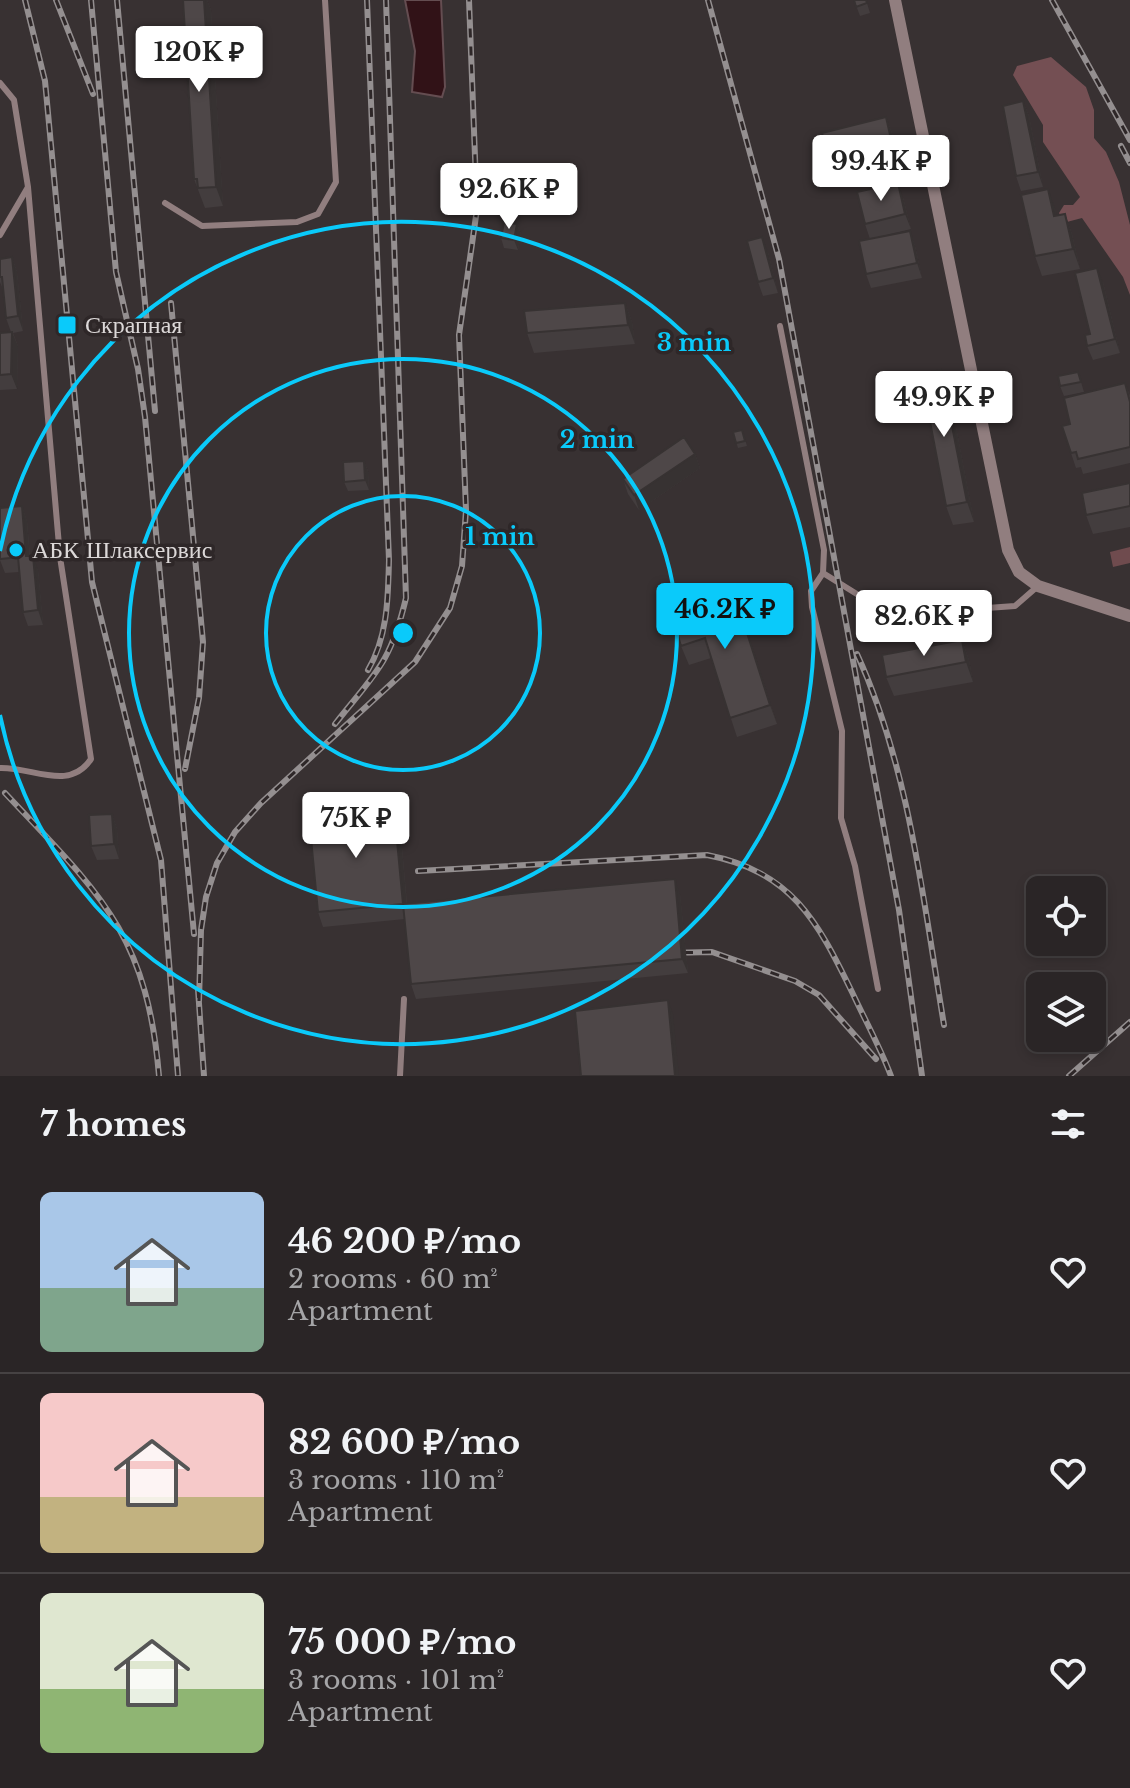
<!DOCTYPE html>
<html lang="en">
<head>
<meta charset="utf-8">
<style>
	:root { --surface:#2a2526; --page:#363132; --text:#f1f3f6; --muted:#a5a5a7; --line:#464243; --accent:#0acafa }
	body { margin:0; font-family:"Libre Baskerville",serif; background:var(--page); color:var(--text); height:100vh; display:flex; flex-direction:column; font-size:30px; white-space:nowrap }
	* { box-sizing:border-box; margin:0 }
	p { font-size:26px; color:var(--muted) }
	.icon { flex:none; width:44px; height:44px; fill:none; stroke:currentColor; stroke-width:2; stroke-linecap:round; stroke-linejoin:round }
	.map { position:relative; height:1076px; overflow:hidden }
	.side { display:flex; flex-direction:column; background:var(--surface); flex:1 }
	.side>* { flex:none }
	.tools { position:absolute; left:1026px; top:876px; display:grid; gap:16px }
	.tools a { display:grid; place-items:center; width:80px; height:80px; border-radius:12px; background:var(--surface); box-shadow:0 4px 12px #0003,0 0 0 2px var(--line); font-size:40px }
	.price { position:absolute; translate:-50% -68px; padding:0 18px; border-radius:8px; background:#fff; color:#222; font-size:26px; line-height:52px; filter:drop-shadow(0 2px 4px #0008) }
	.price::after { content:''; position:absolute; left:50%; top:48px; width:24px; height:18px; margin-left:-12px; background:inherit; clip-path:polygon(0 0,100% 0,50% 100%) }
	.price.current { background:var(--accent); color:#111 }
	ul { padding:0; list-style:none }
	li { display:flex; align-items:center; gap:24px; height:200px; padding:0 40px }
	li+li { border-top:2px solid var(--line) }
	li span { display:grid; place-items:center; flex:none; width:224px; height:160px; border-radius:12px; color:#555 }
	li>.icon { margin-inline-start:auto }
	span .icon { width:96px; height:96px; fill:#fffc; stroke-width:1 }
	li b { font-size:34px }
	h2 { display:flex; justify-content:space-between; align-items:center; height:96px; padding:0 40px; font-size:34px }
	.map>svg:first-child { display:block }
	.green { fill:#6f4b4e }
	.forest { fill:#744f53 }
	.water { fill:#311217; stroke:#644d51; stroke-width:2 }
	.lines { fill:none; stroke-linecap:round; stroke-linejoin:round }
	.lane { stroke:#917e7f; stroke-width:6 }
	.street { stroke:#917e7f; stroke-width:12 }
	.rail-casing { stroke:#948f90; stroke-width:6 }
	.rail { stroke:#2e2728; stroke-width:3; stroke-dasharray:9; stroke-linecap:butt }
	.wall { fill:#433d3e }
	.shaded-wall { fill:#373232 }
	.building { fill:#4e4748; stroke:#373232; stroke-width:2 }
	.ring { fill:none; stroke:#0acafa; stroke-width:4 }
	.poi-dot { fill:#0acafa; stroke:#2e2728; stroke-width:3 }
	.labels { text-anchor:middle; stroke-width:7; stroke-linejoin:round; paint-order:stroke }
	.poi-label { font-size:24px; fill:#dcd8d8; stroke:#2e2728; text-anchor:start }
	.centre { fill:#0acafa; stroke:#2e2728; stroke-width:4 }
	.ring-label { font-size:24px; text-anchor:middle; font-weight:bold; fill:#0acafa; stroke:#2e2728; stroke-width:7; stroke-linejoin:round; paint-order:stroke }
</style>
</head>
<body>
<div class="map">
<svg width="1130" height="1076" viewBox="0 0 1130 1076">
	<rect width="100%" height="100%" fill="#383132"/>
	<path class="green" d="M1130,547V563L1113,567L1110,552Z"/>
	<path class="forest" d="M1051,57L1086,87L1094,110V138L1106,152L1119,182L1130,225V295L1123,277L1082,218L1063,223L1059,213L1064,205H1073L1080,197L1043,142V125L1013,75L1017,66Z"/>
	<path class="water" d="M405,0H441L445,87L442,97L412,92L415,51Z"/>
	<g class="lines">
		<path class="lane" d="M0,83L14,100L28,187L0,235
			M165,203L202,226L297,222L318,214L336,182L325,0
			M780,326L824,550L823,573L868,601L931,612L1015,606L1038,586
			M823,573L811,591L812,607L842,731L841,818L855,866L878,989
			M0,768C33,767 69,792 91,759L60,557L28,187
			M400,1076L404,999"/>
		<path class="street" d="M895,0L1008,550L1019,572L1038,586L1130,616"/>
		<defs>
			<path id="rail" d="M25,0L45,81L92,582L161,860L178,1076
				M56,0L93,94
				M91,0L116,272L138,369L145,417L194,934
				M117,0L155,411
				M367,0L389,560C388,597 388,636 368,670
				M708,0L779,259L899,910L922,1076
				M1052,0L1130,140
				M1121,146L1130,163
				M171,303L203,642L199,698L185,769
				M857,654C910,770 923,900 944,1025
				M335,724C375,673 390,665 406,598L386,0
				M5,793C98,892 147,932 159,1076
				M418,871L707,855C791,871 817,920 852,992C865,1020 880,1047 891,1076
				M666,953L712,952L795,981L819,995L876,1059
				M198,989L204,1076
				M199,1001L201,930L206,897L217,863L235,832L261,803L415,662L450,608L462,566L466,510L459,335L477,209L469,0
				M1069,1076L1130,1022"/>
		</defs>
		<use href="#rail" class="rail-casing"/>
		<use href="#rail" class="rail"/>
	</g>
	<path class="wall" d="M183,0H207L211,10L223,206L205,208L194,179Z
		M854,0H866L870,13L860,16Z
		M1023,101L1029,116L1043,187L1021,191L1016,176Z
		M886,117L893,136L901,168L837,183L830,164Z
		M903,197L911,229L870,239L865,224Z
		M1055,208L1056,216L1065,214L1072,234L1080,269L1042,276L1035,256Z
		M517,224L521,234L518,250L504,248L501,238Z
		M910,231L915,246L922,278L871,288L866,274Z
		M768,252L778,293L763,296L758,282Z
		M12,257L17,272L23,331L13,333L18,346L17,389L0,390V333L11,332L6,318L4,292L0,282V259Z
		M1103,282L1120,353L1093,360L1087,346Z
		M625,303L632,322L635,344L534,353L527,333Z
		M1078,372L1084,392L1064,396L1060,386Z
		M1125,383L1130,396V463L1083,474L1081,467L1076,468L1062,426L1070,424Z
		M949,390L974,522L953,525L946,506Z
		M742,430L747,446L738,448L733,432Z
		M695,454L700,468L639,510L628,494L623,479Z
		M364,461L368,471L369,490L348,491L344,482Z
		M1130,483V527L1093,534L1086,515Z
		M22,506L27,521L30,556L38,570L43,625L28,626L23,612L19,572L5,573L0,560V508Z
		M741,612L777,724L737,737L711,658L689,665L681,646Z
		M962,640L969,660L973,682L894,696L886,677Z
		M112,814L117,829L119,859L97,860L91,846Z
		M400,824L407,904L680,894L688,973L416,999L411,984L405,919L323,927L318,912Z"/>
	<path class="shaded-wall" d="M204,0H207L211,10L223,206L216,187Z
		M1023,101L1029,116L1043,187L1038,172Z
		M886,117L893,136L901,168L893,148Z
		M898,183L903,197L911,229L905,214Z
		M1048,189L1055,208L1061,236L1054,216Z
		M1065,214L1072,234L1080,269L1073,249Z
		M517,224L521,234L518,250L514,240Z
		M910,231L915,246L922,278L917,263Z
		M762,237L768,252L778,293L773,278Z
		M12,257L17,272L23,331L18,316Z
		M1097,268L1103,282L1120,353L1115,339Z
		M625,303L632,322L635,344L628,325Z
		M12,332L18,346L17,389L11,374Z
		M941,370L949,390L974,522L967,502Z
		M695,454L700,468L639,510L634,495Z
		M364,461L368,471L369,490L365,480Z
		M22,506L27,521L31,571L26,556Z
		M33,556L38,570L43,625L38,610Z
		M734,592L741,612L777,724L770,705Z
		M962,640L969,660L973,682L966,662Z
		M394,809L400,824L408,919L403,904Z
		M112,814L117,829L119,859L114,844Z
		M675,879L680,894L688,973L682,959Z
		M668,1000L673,1014L679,1076H675Z"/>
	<path class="building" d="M183,0H204L216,187L198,188L197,179H194Z
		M854,0H866L867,3L856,7Z
		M1023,101L1038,172L1016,176L1003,106Z
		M886,117L893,148L830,164L822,133Z
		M898,183L905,214L865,224L857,192Z
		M1048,189L1054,216L1065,214L1073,249L1035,256L1021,195Z
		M504,222L517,224L514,240L501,238Z
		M910,231L917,263L866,274L859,241Z
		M762,237L773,278L758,282L747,241Z
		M12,257L18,316L6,318L2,277H0V259Z
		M1097,268L1115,339L1087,346L1085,335L1090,334L1075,273Z
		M625,303L628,325L527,333L524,311Z
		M12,332L11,374L0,375V333Z
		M941,370L967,502L946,506L921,374Z
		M1078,372L1081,382L1060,386L1058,376Z
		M1125,383L1130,402V447L1078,459L1076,452L1071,453L1062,426L1070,424L1064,398Z
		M742,430L745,441L736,443L733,432Z
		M684,437L695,454L634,495L623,479Z
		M364,461L365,480L344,482L343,462Z
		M1130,483V506L1086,515L1082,493Z
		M22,506L26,556H33L38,610L23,612L18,557H21L0,559V508Z
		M734,592L770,705L730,718L705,638L681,646L671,612Z
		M962,640L966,662L886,677L882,655Z
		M394,809L403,904L318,912L309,817Z
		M112,814L114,844L91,846L89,815Z
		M675,879L682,959L411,984L403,904Z
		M668,1000L675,1076H581L575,1011Z"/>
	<g class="ring">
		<circle cx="403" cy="633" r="137"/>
		<circle cx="403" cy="633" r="274"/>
		<path d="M0 551A411 411 0 1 1 0 715"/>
	</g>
	<g class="poi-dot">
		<rect x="57" y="315" width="20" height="20" rx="4"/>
		<circle cx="16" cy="550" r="8"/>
	</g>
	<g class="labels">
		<g class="poi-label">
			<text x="85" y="333">Скрапная</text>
			<text x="32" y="558">АБК Шлаксервис</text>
		</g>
	</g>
	<circle cx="403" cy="633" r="12" class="centre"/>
	<g class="ring-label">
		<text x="694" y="351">3 min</text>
		<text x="597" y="448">2 min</text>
		<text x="500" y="545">1 min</text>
	</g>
</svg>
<div class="tools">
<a><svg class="icon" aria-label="locate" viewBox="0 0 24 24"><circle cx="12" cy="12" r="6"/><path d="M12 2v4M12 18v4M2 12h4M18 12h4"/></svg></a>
<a><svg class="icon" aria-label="layers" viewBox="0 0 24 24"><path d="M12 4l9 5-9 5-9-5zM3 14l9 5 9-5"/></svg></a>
</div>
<b class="price" style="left:199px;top:94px">120K ₽</b>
<b class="price" style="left:881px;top:203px">99.4K ₽</b>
<b class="price" style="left:509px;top:231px">92.6K ₽</b>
<b class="price" style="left:944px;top:439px">49.9K ₽</b>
<b class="price current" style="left:725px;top:651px">46.2K ₽</b>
<b class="price" style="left:924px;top:658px">82.6K ₽</b>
<b class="price" style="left:356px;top:860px">75K ₽</b>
</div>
<section class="side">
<h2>7 homes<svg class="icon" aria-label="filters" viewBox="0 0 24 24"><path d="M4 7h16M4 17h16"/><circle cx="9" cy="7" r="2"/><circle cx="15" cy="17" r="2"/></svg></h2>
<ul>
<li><span style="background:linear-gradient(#a9c7e8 60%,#7fa58c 0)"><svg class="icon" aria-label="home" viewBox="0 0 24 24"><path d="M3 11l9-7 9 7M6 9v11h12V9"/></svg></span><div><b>46 200 ₽/mo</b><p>2 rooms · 60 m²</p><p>Apartment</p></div><svg class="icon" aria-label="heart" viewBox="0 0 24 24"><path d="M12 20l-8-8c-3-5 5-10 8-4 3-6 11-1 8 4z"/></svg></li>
<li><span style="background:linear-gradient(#f6c9c9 65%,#c2b280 0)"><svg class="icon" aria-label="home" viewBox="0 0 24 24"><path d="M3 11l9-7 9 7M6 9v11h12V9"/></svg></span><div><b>82 600 ₽/mo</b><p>3 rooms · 110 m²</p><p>Apartment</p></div><svg class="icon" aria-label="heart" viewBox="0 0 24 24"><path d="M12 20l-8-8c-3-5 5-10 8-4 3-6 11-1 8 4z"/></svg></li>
<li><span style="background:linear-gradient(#dfe7d0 60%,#8fb573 0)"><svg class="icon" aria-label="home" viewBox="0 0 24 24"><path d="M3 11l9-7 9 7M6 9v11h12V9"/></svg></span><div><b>75 000 ₽/mo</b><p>3 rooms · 101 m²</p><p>Apartment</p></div><svg class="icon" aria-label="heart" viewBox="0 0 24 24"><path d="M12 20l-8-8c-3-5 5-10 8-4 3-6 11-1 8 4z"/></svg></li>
</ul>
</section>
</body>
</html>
